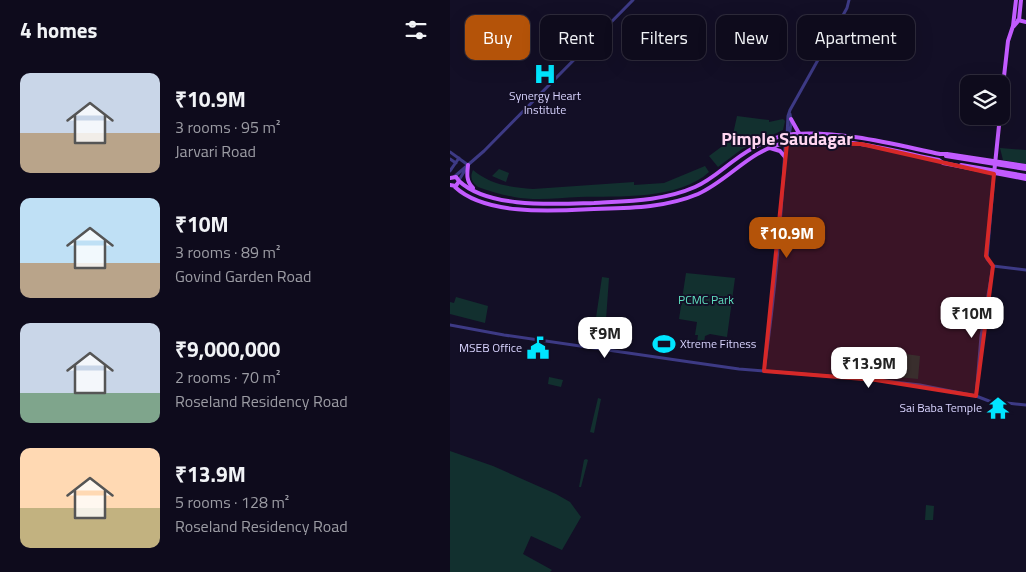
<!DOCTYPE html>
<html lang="en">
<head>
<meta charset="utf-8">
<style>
	:root { --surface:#0e0b1c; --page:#171425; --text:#f1f3f6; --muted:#9b9ba3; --line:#2e2b3b; --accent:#b45309 }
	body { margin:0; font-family:"Titillium Web",sans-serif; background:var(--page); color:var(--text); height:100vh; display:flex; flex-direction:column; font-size:19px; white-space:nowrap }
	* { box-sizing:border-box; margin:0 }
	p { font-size:16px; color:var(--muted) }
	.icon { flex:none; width:28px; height:28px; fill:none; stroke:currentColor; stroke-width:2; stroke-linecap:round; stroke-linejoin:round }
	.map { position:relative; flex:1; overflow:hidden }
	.panel { display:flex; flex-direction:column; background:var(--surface); width:450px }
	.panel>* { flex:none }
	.hud { position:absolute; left:15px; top:15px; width:475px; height:45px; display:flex; gap:10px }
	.tools { position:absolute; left:510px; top:75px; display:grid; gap:10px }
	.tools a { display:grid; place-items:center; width:50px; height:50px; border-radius:10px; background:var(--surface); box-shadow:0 5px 20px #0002,0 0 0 1px var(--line); font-size:25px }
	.price { position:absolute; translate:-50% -42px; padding:0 11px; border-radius:10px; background:#fff; color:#222; font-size:16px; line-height:32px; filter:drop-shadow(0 1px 2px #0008) }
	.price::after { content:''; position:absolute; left:50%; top:30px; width:15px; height:11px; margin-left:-8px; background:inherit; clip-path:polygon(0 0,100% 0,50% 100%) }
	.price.current { background:var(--accent); color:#fff }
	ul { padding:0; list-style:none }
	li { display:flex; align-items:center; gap:15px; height:125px; padding:0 20px }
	li span { display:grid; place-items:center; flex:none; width:140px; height:100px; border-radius:10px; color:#555 }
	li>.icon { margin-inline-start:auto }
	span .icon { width:60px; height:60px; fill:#fffc; stroke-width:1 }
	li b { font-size:21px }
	h2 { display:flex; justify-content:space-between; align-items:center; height:60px; padding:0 20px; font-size:21px }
	.chip { padding:0 18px; border-radius:10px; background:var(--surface); box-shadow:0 5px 20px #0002,0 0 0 1px var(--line); font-size:18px; line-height:45px }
	.chip.current { background:var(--accent); color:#fff }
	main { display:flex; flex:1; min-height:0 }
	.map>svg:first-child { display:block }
	.green { fill:#12302f }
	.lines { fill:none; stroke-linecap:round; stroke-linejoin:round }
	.minor { stroke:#3d3a85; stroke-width:3 }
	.major { stroke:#c25bff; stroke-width:4 }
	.major-bridge { stroke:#c25bff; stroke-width:4 }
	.marked { fill:#d62828; fill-opacity:0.2; stroke:#d62828; stroke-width:4; stroke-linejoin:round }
	.labels { text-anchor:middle; stroke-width:4; stroke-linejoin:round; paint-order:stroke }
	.poi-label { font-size:12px; fill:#d9d4ff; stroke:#130f26; text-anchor:end }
	.park-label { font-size:12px; fill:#5fe0c0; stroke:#130f26 }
	.district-label { font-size:18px; font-weight:bold; fill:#ffd6f0; stroke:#130f26 }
</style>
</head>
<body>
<main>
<section class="panel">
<h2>4 homes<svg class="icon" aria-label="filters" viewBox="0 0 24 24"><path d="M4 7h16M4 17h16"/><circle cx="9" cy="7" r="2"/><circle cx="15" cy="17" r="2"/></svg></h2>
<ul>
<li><span style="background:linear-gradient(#c9d6e8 60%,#b9a48a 0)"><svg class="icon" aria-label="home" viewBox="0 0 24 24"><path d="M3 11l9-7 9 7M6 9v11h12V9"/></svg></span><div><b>₹10.9M</b><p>3 rooms · 95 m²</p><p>Jarvari Road</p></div></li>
<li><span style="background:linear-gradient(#bfe0f5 65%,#b9a48a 0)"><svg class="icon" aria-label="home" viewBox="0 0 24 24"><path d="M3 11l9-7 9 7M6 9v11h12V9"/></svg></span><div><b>₹10M</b><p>3 rooms · 89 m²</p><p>Govind Garden Road</p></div></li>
<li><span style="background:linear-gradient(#c9d6e8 70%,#7fa58c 0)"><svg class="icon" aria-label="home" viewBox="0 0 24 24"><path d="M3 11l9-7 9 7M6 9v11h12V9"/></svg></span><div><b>₹9,000,000</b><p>2 rooms · 70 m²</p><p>Roseland Residency Road</p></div></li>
<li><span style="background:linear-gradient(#ffd9b3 60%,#c2b280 0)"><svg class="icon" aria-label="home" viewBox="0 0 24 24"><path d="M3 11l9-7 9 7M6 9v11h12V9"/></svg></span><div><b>₹13.9M</b><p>5 rooms · 128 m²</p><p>Roseland Residency Road</p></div></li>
</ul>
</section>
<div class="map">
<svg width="576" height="572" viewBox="0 0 576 572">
	<rect width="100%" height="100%" fill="#130f26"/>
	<path class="green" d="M287,116L319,120V122L333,119L335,121L333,130L292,149L268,167L259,156L282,139Z
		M550,148L576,150V164L553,160Z
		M255,166L259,172C229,200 168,196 129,197C108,198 86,201 64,197C52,195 40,191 28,187C21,182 20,177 23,170C41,185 60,187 83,189L184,182V185L214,183Z
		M49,169L59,173L56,182L42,176Z
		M236,273L285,278L277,337L260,334L255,336L254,343H247L248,335H245L247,322L229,319Z
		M152,277L159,278L154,347L142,345Z
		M6,297L38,306L35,323L0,314V302L4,303Z
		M420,349L470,356L468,379L416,374Z
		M99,377L113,380L111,387L98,384Z
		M148,398L151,399L144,433L140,432Z
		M0,451L43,466L106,494L120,502L131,517L112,550L81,536L73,554L102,570L100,572H0Z
		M136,459L138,460L131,487H129L134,460Z
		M476,505L484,506L483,520H475Z"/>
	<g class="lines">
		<path class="minor" d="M337,136L338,116L340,110L397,8L399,0
			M0,152L18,165
			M0,159L6,163
			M0,171L9,158
			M544,174L537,259L543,266L576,270
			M4,177L34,151L183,0
			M9,180L17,167
			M0,325L54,335L240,362L289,369L426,380L470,385L526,396L539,401L576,405
			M314,371C325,297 331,223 335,148C338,137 343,126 340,114
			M526,396L531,336L543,266"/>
		<path class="major" d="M568,20L576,22
			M564,26L569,20L571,0
			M551,103L558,41L563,26L566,0
			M341,119L350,135
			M320,148L330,151L335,157
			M18,165C17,174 16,181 23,188
			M544,174L550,116
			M0,178L6,177L9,181L6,186L0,185
			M9,181C39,209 106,204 144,203C178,201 213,201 245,187C259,181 270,171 282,162C299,149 322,136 344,134C394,131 442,144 490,154H497L576,166
			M5,187C36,216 104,211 144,209C179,208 215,208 248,194C279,180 300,150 335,143C387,134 439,150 489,160L493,163L576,179"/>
		<path class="major-bridge" d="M496,156L576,169
			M511,165L576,176"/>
	</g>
	<path class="marked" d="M337,143L411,144L544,174L536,256L543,266L526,396L426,380L314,371Z"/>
	<defs>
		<symbol id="hospital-bare" viewBox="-9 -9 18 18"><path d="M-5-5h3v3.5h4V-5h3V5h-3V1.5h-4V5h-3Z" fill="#00e5ff" stroke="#130f26" stroke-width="2.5" paint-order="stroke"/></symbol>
		<symbol id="stadium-bare" viewBox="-9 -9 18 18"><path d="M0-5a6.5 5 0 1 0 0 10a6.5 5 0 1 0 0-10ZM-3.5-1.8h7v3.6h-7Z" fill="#00e5ff" stroke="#130f26" stroke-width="2.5" paint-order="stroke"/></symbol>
		<symbol id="civic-bare" viewBox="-9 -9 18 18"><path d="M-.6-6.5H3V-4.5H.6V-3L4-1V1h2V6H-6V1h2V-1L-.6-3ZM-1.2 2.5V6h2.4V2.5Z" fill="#00e5ff" stroke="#130f26" stroke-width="2.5" paint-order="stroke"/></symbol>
		<symbol id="temple-bare" viewBox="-9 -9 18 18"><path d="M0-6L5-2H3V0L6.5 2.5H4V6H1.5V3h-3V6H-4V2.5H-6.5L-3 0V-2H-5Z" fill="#00e5ff" stroke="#130f26" stroke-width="2.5" paint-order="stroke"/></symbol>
	</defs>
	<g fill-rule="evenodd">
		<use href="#hospital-bare" x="79" y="58" width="32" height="32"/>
		<use href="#stadium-bare" x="198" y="328" width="32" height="32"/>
		<use href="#civic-bare" x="72" y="332" width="32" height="32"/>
		<use href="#temple-bare" x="532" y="392" width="32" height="32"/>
	</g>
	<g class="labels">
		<g class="poi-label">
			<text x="95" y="100" text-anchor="middle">Synergy Heart<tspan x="95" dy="14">Institute</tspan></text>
			<text x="230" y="348" text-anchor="start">Xtreme Fitness</text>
			<text x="72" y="352">MSEB Office</text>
			<text x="532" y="412">Sai Baba Temple</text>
		</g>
		<g class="park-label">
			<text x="256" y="304">PCMC Park</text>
		</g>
		<g class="district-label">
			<text x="337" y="145">Pimple Saudagar</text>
		</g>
	</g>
</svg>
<div class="tools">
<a><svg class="icon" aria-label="layers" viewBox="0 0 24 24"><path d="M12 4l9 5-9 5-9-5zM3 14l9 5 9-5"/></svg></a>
</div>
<b class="price current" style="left:337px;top:259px">₹10.9M</b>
<b class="price" style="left:522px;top:339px">₹10M</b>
<b class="price" style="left:155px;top:359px">₹9M</b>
<b class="price" style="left:419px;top:389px">₹13.9M</b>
<div class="hud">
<a class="chip current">Buy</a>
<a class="chip">Rent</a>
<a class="chip">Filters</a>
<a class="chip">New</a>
<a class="chip">Apartment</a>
</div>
</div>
</main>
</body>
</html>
